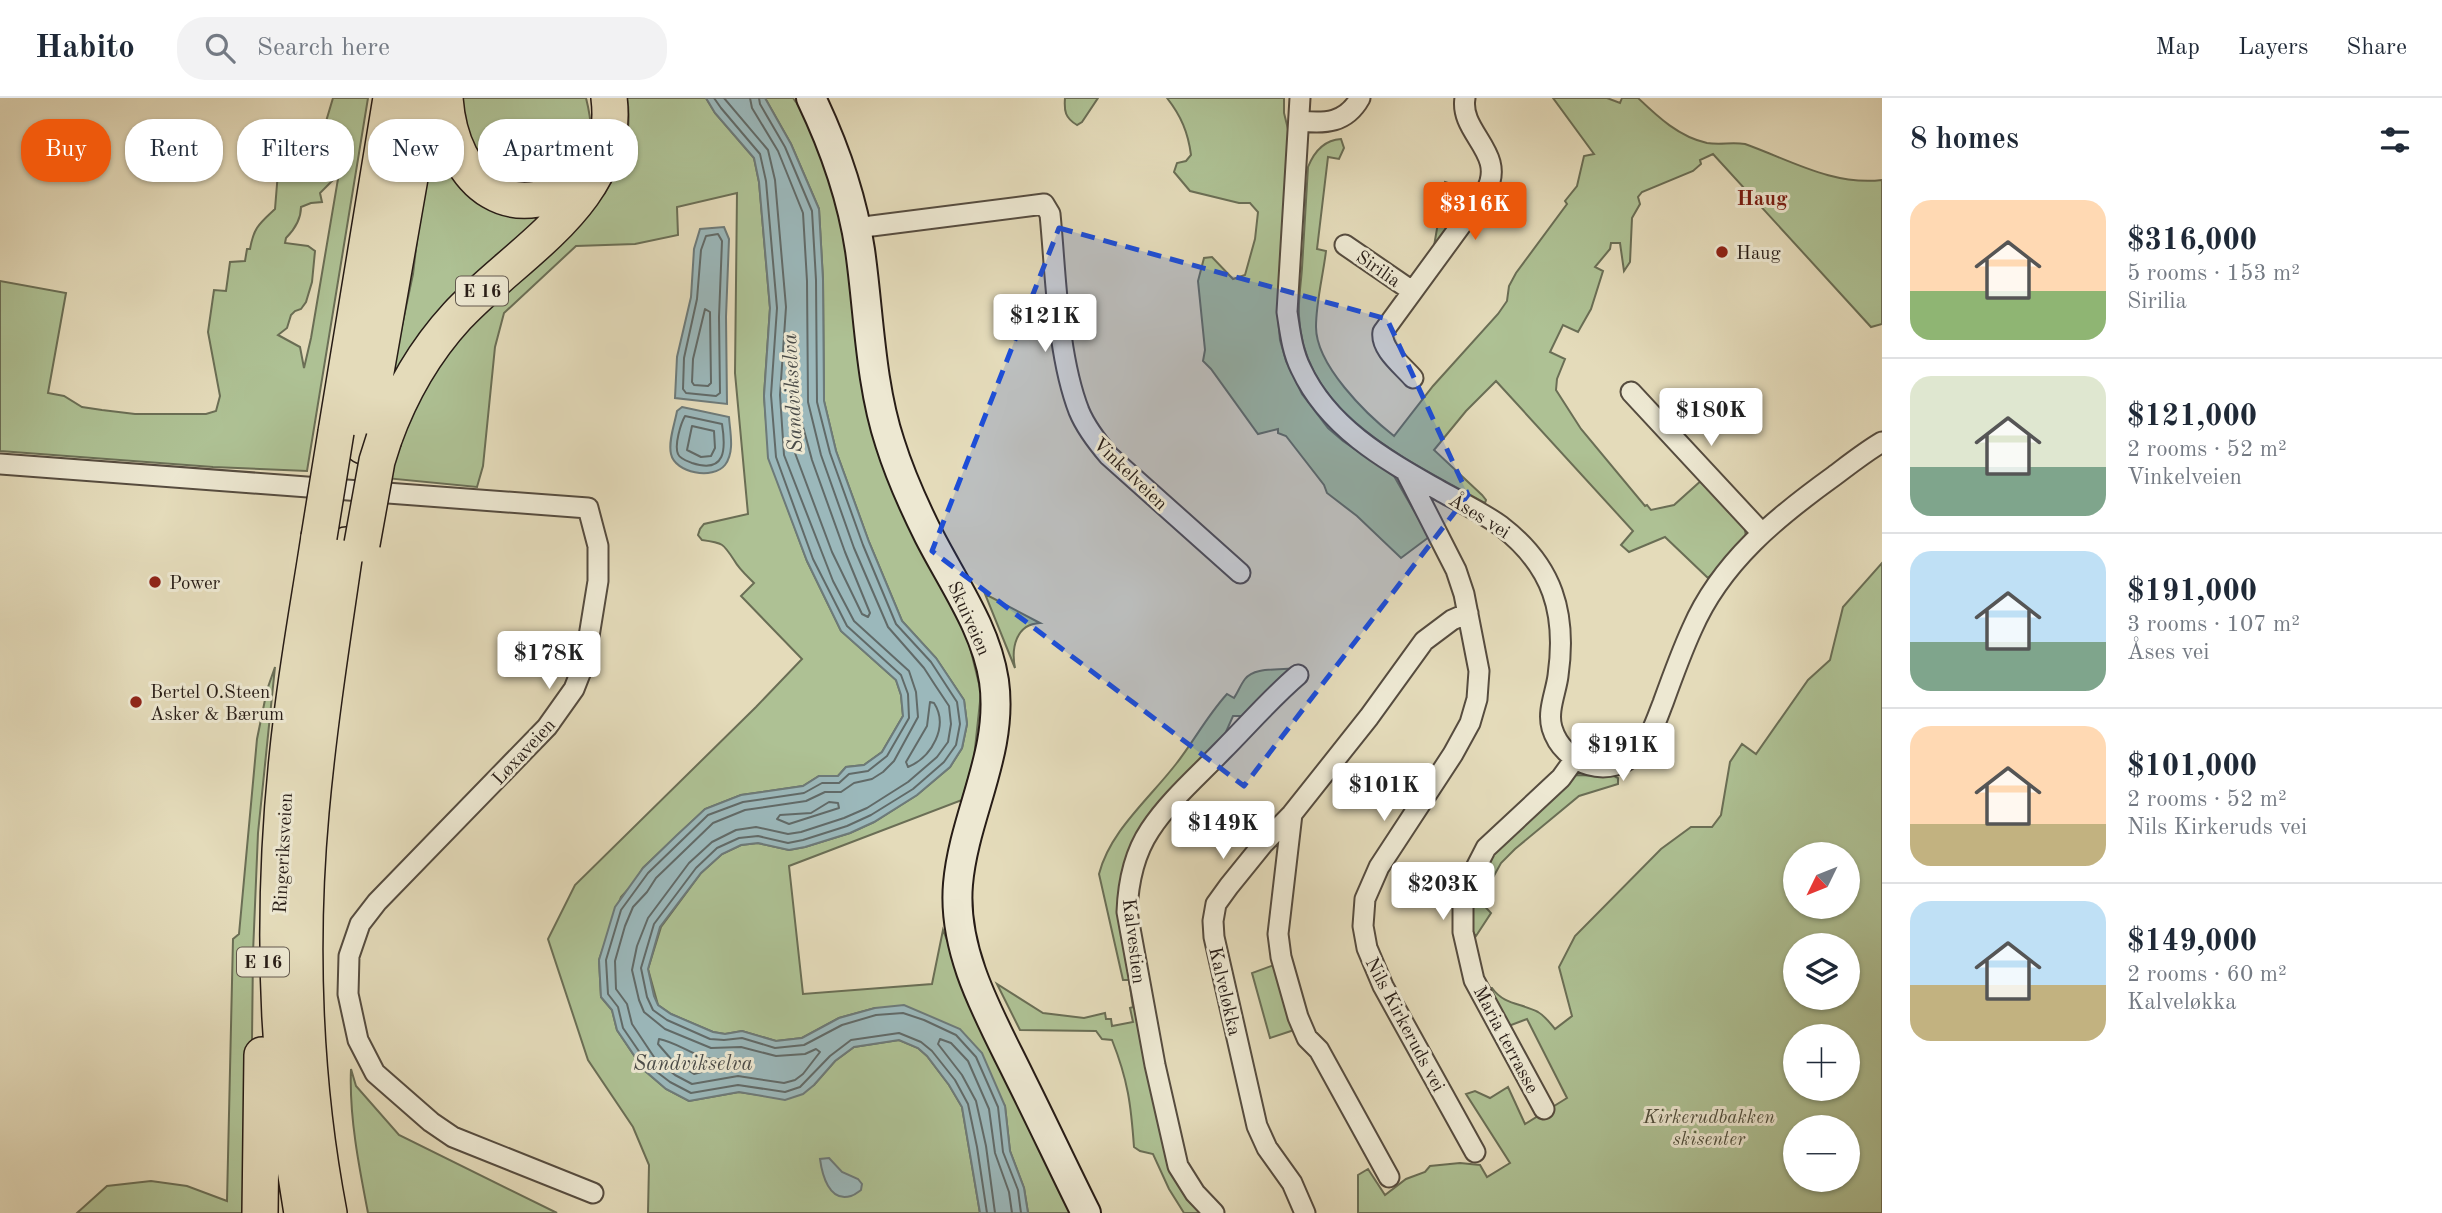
<!DOCTYPE html>
<html lang="en">
<head>
<meta charset="utf-8">
<style>
	:root { --surface:#fff; --page:#f2f2f3; --text:#1f2937; --muted:#747a83; --line:#e0e1e3; --accent:#ea580c }
	body { margin:0; font-family:"Old Standard TT",serif; background:var(--page); color:var(--text); height:100vh; display:flex; flex-direction:column; font-size:26px; white-space:nowrap }
	* { box-sizing:border-box; margin:0 }
	p { font-size:23px; color:var(--muted) }
	.icon { flex:none; width:38px; height:38px; fill:none; stroke:currentColor; stroke-width:2; stroke-linecap:round; stroke-linejoin:round }
	.map { position:relative; flex:1; overflow:hidden }
	.details { display:flex; flex-direction:column; background:var(--surface); width:560px }
	.details>* { flex:none }
	.banner { position:absolute; left:21px; top:21px; width:665px; height:63px; display:flex; gap:14px }
	.needle { width:46px; rotate:227deg }
	.tools { position:absolute; left:1783px; top:744px; display:grid; gap:14px }
	.tools a { display:grid; place-items:center; width:77px; height:77px; border-radius:50%; background:var(--surface); box-shadow:0 2px 5px #0004; font-size:35px }
	.price { position:absolute; translate:-50% -60px; padding:0 16px; border-radius:7px; background:#fff; color:#222; font-size:23px; line-height:46px; filter:drop-shadow(0 2px 4px #0008) }
	.price::after { content:''; position:absolute; left:50%; top:42px; width:21px; height:16px; margin-left:-10px; background:inherit; clip-path:polygon(0 0,100% 0,50% 100%) }
	.price.selected { background:var(--accent); color:#fff }
	ul { padding:0; list-style:none }
	li { display:flex; align-items:center; gap:21px; height:175px; padding:0 28px }
	li+li { border-top:2px solid var(--line) }
	li span { display:grid; place-items:center; flex:none; width:196px; height:140px; border-radius:21px; color:#555 }
	li>.icon { margin-inline-start:auto }
	span .icon { width:84px; height:84px; fill:#fffc; stroke-width:1 }
	li b { font-size:30px }
	h2 { display:flex; justify-content:space-between; align-items:center; height:84px; padding:0 28px; font-size:30px }
	.pill { padding:0 24px; border-radius:28px; background:var(--surface); box-shadow:0 2px 5px #0004; font-size:24px; line-height:63px }
	.pill.selected { background:var(--accent); color:#fff }
	header { display:flex; align-items:center; gap:42px; box-sizing:border-box; height:98px; padding:0 35px; background:var(--surface); border-bottom:2px solid var(--line) }
	header strong { font-size:33px }
	nav { display:flex; gap:38px; margin-inline-start:auto; font-size:24px }
	.search { width:490px; height:63px; background:var(--page); display:flex; align-items:center; gap:18px; box-sizing:border-box; padding:0 24px; border-radius:28px; color:var(--muted); font-size:26px }
	main { display:flex; flex:1; min-height:0 }
	.map>svg:first-child { display:block }
	.green { fill:#aec194; stroke:#6a6e55; stroke-width:2; fill-rule:evenodd }
	.water { fill:#9bb8bb; stroke:#6d7a79; stroke-width:2 }
	.lines { fill:none; stroke-linecap:round; stroke-linejoin:round }
	.shore { stroke:#616a68; stroke-width:2 }
	.minor-casing { stroke:#564c3f; stroke-width:23 }
	.secondary-casing { stroke:#271c16; stroke-width:32 }
	.motorway-casing { stroke:#271c16; stroke-width:38 }
	.minor { stroke:#ede8d2; stroke-width:19 }
	.secondary { stroke:#ede8d2; stroke-width:28 }
	.motorway { stroke:#e4dbba; stroke-width:35 }
	.motorway-bridge-casing { stroke:#271c16; stroke-width:38; stroke-linecap:butt }
	.motorway-bridge { stroke:#e4dbba; stroke-width:35 }
	.marked { fill:#1d4ed8; fill-opacity:0.2; stroke:#1d4ed8; stroke-width:5; stroke-dasharray:14 9; stroke-linejoin:round }
	.poi-dot { fill:#8f2418; stroke:#ede8d2; stroke-width:2.5 }
	.labels { text-anchor:middle; stroke-width:6; stroke-linejoin:round; paint-order:stroke }
	.shield { fill:#ede8d2; stroke:#62594e; stroke-width:2 }
	.shield-label { font-size:18px; font-weight:bold; fill:#271c16 }
	.poi-label { font-size:19px; fill:#271c16; stroke:#ede8d2; text-anchor:start }
	.street-label { font-size:19px; fill:#271c16; stroke:#ede8d2 }
	.park-label { font-size:19px; font-style:italic; fill:#504e3c; stroke:#ede8d2 }
	.neighbourhood-label { font-size:21px; font-weight:bold; fill:#7a1f14; stroke:#ede8d2 }
	.water-label { font-size:21px; font-style:italic; fill:#4a4b48; stroke:#ede8d2 }
</style>
</head>
<body>
<header>
<strong>Habito</strong>
<div class="search"><svg class="icon" aria-label="search" viewBox="0 0 24 24"><circle cx="10" cy="10" r="6"/><path d="M15 15l6 6"/></svg>Search here</div>
<nav><a>Map</a><a>Layers</a><a>Share</a></nav>
</header>
<main>
<div class="map">
<svg width="1882" height="1115" viewBox="0 0 1882 1115">
	<rect width="100%" height="100%" fill="#e4dbba"/>
	<filter id="stains"><feTurbulence type="fractalNoise" baseFrequency=".00286" numOctaves="4"/><feColorMatrix values="0 0 0 0 .2 0 0 0 0 .09 0 0 0 0 .02 0 0 0 .5 -.17"/></filter>
	<radialGradient id="worn" r=".72"><stop offset=".6" stop-color="#630" stop-opacity="0"/><stop offset="1" stop-color="#630" stop-opacity=".3"/></radialGradient>
	<path class="green" d="M333,0H368L307,373L213,369L0,353V183L66,195L48,295L64,298L82,309L102,312L135,316H206L216,313L220,298L208,234L214,192L226,193L230,164L245,163L247,151H250C254,129 259,126 275,111L278,74L291,42L313,54L319,47ZM335,80L338,81L311,240L304,270L300,249L278,237L287,230L291,217L295,213L301,211L306,204L312,184L315,153L308,148L285,145L286,140C295,131 301,122 301,109L311,105L322,104L320,95Z
		M456,0H586C603,67 573,69 521,93L483,74Z
		M627,0H706L715,15L754,60L759,84L770,210L764,298L769,360L807,463L841,533L896,582L901,597L903,618L882,654L864,667L846,669L838,678H819L803,688L741,697L705,711L643,770L634,785L621,799L599,862L601,899L612,912L617,932L644,972L666,991L689,1003L739,994L785,1001L814,987L835,963L854,949L899,942L918,950L927,958L949,987L962,1009L980,1115H648L649,1067L633,1029L588,962L548,841L575,787L756,609L802,561L741,498L754,485C747,478 739,471 734,462C723,445 723,445 702,442L698,437L700,431L704,426L748,416L735,275L737,95L677,109L678,137L635,146L576,148L504,215L495,249L483,368L477,389L385,380L436,260L605,95C622,67 633,33 627,0Z
		M765,0H793L808,21L841,116L868,309L965,529L981,594L974,660L962,702L789,768L803,896L932,886L943,832L969,897L1074,1115H1028L1024,1090L1010,1053L1005,1008L959,931L875,910L839,920L802,940L776,943L742,933L725,936L713,934L671,916L658,907L648,871L661,829L701,775L722,756L741,747L758,745L789,752L805,749L850,735L874,724L917,697L950,669L962,650L967,626L964,602L936,560L902,523L869,444L836,353L824,303L823,182L819,111L791,46Z
		M1065,0H1098L1082,24L1077,27C1065,20 1064,13 1065,0Z
		M1167,0H1284V15L1289,35L1278,220L1280,242L1286,263L1302,296L1328,330L1343,343L1394,378L1429,439L1401,460L1357,418L1327,395L1324,387L1286,338L1278,335V331L1258,336L1211,271L1203,263L1205,252L1198,183L1204,160L1212,159L1233,181L1245,177L1255,141L1258,114L1250,105H1239L1190,93L1174,74L1177,65L1186,63L1191,57C1188,34 1181,18 1167,0Z
		M1553,0H1607L1620,5L1622,0H1638C1658,19 1679,39 1707,45C1720,47 1732,44 1745,46C1790,62 1833,88 1882,82V226L1871,229L1713,56L1700,62L1701,66L1693,73L1642,94L1638,99L1640,106L1632,120L1630,164L1624,173L1620,145H1611L1610,151L1595,169L1603,173L1591,211L1578,234L1563,227L1550,254L1565,261L1557,281L1556,292L1581,331L1645,408L1647,407L1651,412L1674,407L1703,381L1744,427L1746,438L1737,451L1708,480L1665,439L1629,454L1621,447L1633,433L1496,283L1466,313L1434,352L1482,397L1486,402L1485,405C1410,363 1303,317 1299,218C1298,202 1301,186 1302,170C1304,136 1306,103 1308,69C1314,54 1324,42 1341,41L1344,50L1339,61L1328,59L1317,151L1326,153C1323,178 1316,204 1316,229C1316,267 1366,316 1394,338L1433,288L1498,216L1507,203L1509,188L1516,175L1567,106L1565,103L1577,88L1584,58L1594,56Z
		M434,38L446,58L558,107L389,289L413,176L420,117Z
		M1445,84L1478,95L1433,154Z
		M1882,465V1115H1358V1077L1368,1071L1385,1097L1406,1081L1425,1074L1430,1068L1460,1065L1480,1067L1487,1079L1510,1065L1466,996L1475,993L1490,1000L1508,989L1525,1026L1567,1000L1527,921L1506,929L1486,890H1492C1504,907 1521,905 1538,914C1545,918 1550,925 1555,931L1572,918L1559,869L1575,838L1661,751L1691,729H1712L1721,717L1730,664L1742,646L1756,656L1808,582L1830,562L1843,509ZM1796,756H1848V808H1796ZM1796,847H1848V900H1796ZM1796,938H1848V990H1796ZM1796,1029H1848V1082H1796Z
		M985,496L1040,525C1016,526 1011,550 1015,570Z
		M275,569L258,735L253,855L250,1115H77L107,1088L151,1083L187,1088L227,1103L233,841L239,836L257,641L267,592Z
		M1294,570L1244,618H1233L1222,643L1130,757L1153,973L1204,1115H1184L1169,1091L1153,1056L1140,1053L1134,1049C1131,1007 1128,982 1112,942L1102,941L1096,933L1020,932L997,886L1043,915L1084,920L1105,915L1106,921H1111L1112,928L1133,924L1130,910L1133,909L1129,882H1123L1099,776C1110,733 1149,701 1176,666C1194,643 1207,618 1227,596L1234,600C1238,594 1241,586 1245,581C1255,568 1280,573 1294,570Z
		M1573,677L1614,678L1618,680V686L1579,698L1515,751L1501,765L1480,803L1491,815L1476,838L1472,834L1474,791L1490,755Z
		M1274,867L1294,932L1270,940L1252,875Z
		M351,971L356,988L399,1037L557,1115H368C359,1069 349,1018 351,971Z"/>
	<path class="water" d="M706,0H765L791,46L819,111L823,182L824,303L836,353L869,444L902,523L936,560L964,602L967,626L962,650L950,669L917,697L874,724L850,735L805,749L789,752L758,745L741,747L722,756L701,775L660,829L648,871L654,898L658,907L671,916L713,934L725,936L742,933L776,943L802,940L839,920L875,910L904,907L960,931L982,955L1005,1008L1010,1053L1024,1090L1028,1115H980L962,1009L949,987L927,958L918,950L899,942L854,949L835,963L814,987L803,996L785,1002L739,994L689,1003L666,991L644,972L617,932L612,912L601,899L599,862L615,809L643,770L677,737L705,711L741,697L803,688L819,678H838L846,669L864,667L882,654L903,618L901,597L896,582L841,533L807,463L768,360L764,298L770,210L759,84L754,60L715,15Z
		M724,129L729,141L726,219L727,306L675,300L677,259L691,199L694,151L700,131Z
		M682,309L729,319C730,334 735,354 725,367C713,382 675,375 671,356C668,343 675,325 677,313Z
		M829,1060L842,1074L858,1081L862,1086L861,1092C858,1094 855,1097 851,1098C829,1105 822,1076 820,1061Z"/>
	<g class="lines">
		<path class="shore" d="M714,0L721,10L760,56L766,83L777,210L771,297L776,359L813,461L847,528L901,577L908,596L909,620L887,658L868,673L849,676L839,685H822L804,695L743,704L708,717L648,775L621,812L606,862L608,896L618,909L623,930L649,968L670,984L691,995L738,987L785,994L800,989L830,958L851,942L899,935L921,944L932,953L955,982L968,1006L977,1049L987,1115
			M724,0L768,52L775,82L786,209L780,297L784,357L833,483L854,523L909,573L916,594L918,619L894,663L883,674L872,681L854,685L841,694H825L806,703L745,712L713,725L656,780L647,794L633,809L625,828L615,863L616,891L627,906L632,926L656,962L675,977L692,986L738,978L784,985L795,982L803,976L820,954L816,951L805,956L776,958L741,949L711,950L665,931L644,914L639,902L632,872L637,848L648,820L689,765L712,744L736,732L756,729L788,736L801,734L844,720L867,710L908,684L937,659L948,644L951,626L949,608L935,587L924,570L888,529L854,450L821,357L808,304L807,183L803,115L778,53L752,10L750,0
			M759,0L760,6L785,49L812,113L816,182L817,304L830,355L863,447L896,526L931,564L957,604L960,626L956,647L944,664L913,691L871,717L847,728L803,742L788,745L758,738L739,740L717,750L696,770L654,826L641,870L647,899L653,912L667,922L710,941L724,942L742,940L775,950L804,947L842,927L876,917L903,915L924,922L956,937L976,959L998,1009L1003,1054L1018,1092L1021,1115
			M718,136L722,143L719,219L720,295L716,298L686,295L683,291L684,260L697,201L701,152L706,138Z
			M705,211L710,214L711,285L708,288L694,287L692,284L693,261Z
			M794,308L798,310L812,362L845,454L870,515L868,519L862,516L832,454L795,355L792,311Z
			M685,318L722,326C726,351 726,376 692,365C687,363 680,361 678,356C674,347 681,325 685,318Z
			M692,328L714,333L715,350L711,358L701,359L687,352Z
			M930,604L934,605C949,628 932,659 908,669L906,664L927,628Z
			M829,704L838,705L839,710L789,726L777,721L780,717L811,715Z
			M659,941C676,944 690,956 707,960C720,963 734,958 747,962L748,966L745,968L717,970L694,976L671,961L658,946Z
			M995,1115L986,1048L976,1003L962,977L938,946L940,941L951,945L968,963L989,1011L995,1055L1009,1094L1012,1115"/>
		<defs>
			<path id="minor" d="M1300,0L1287,214C1290,233 1292,253 1301,271C1329,331 1386,362 1442,394C1462,405 1483,415 1501,428C1553,468 1567,515 1558,578C1556,594 1547,613 1552,630C1563,667 1611,684 1639,652C1651,640 1657,620 1663,605C1672,580 1681,555 1692,531C1721,464 1777,419 1834,378C1850,366 1865,354 1882,344
				M1300,23C1325,26 1346,25 1360,0
				M856,130L1044,106L1050,116C1056,177 1057,256 1079,313C1086,330 1097,344 1109,358L1240,475
				M1345,147L1412,193
				M1413,280C1403,268 1380,251 1383,234L1486,93C1507,55 1459,35 1465,0
				M1631,294L1761,434
				M0,366L588,410L598,448V483L585,563L574,591L547,629L377,804L360,826L349,858L348,896L358,942L375,975L431,1024L453,1039L593,1095
				M1406,374L1456,472L1464,496L1479,573L1477,601L1470,625L1453,656L1379,769L1365,801L1363,828L1367,850L1383,888L1475,1054
				M1292,716L1278,836L1281,859L1298,919L1307,940L1319,952L1389,1079
				M1544,1011L1474,882L1463,834V809L1465,791L1486,750L1561,680L1574,662
				M1214,1115L1195,1095L1178,1068L1155,967L1127,814C1128,787 1134,756 1150,732C1169,703 1198,678 1222,653C1248,627 1271,600 1298,577
				M1305,1115L1292,1085L1267,1050L1257,1028L1214,839L1213,823L1216,806L1229,788L1263,746L1292,716L1369,619L1424,543L1452,522L1468,515"/>
			<path id="secondary" d="M811,0C834,48 852,99 860,152C869,215 870,285 890,345C900,377 914,408 929,438C953,485 986,530 994,583C1004,654 964,717 958,786C952,856 992,922 1021,982C1043,1026 1064,1071 1086,1115"/>
			<path id="motorway" d="M445,0C451,87 515,137 590,74
				M336,334L391,0
				M384,341C401,294 423,255 457,218C516,154 622,101 609,0
				M363,348L424,0
				M260,1115L262,957
				M302,1115C273,951 271,783 292,617C299,558 310,498 319,439
				M329,1115C304,985 299,846 311,714C319,625 333,536 346,447"/>
		</defs>
		<use href="#minor" class="minor-casing"/>
		<use href="#secondary" class="secondary-casing"/>
		<use href="#motorway" class="motorway-casing"/>
		<use href="#minor" class="minor"/>
		<use href="#secondary" class="secondary"/>
		<use href="#motorway" class="motorway"/>
		<defs>
			<path id="motorway-bridge" d="M319,439L336,334
				M362,446L377,363L384,341"/>
		</defs>
		<use href="#motorway-bridge" class="motorway-bridge-casing"/>
		<use href="#motorway-bridge" class="motorway-bridge"/>
	</g>
	<path class="marked" d="M1059,130L1387,221L1468,397L1244,688L932,453Z"/>
	<g class="poi-dot">
		<circle cx="1722" cy="154" r="7"/>
		<circle cx="155" cy="484" r="7"/>
		<circle cx="136" cy="604" r="7"/>
	</g>
	<g class="labels">
		<g class="shield">
			<rect x="456" y="178.5" width="52" height="29" rx="5"/>
			<rect x="237" y="849.5" width="52" height="29" rx="5"/>
		</g>
		<g class="shield-label">
			<text x="482" y="199">E 16</text>
			<text x="263" y="870">E 16</text>
		</g>
		<g class="poi-label">
			<text x="1736" y="161">Haug</text>
			<text x="169" y="491">Power</text>
			<text x="150" y="600">Bertel O.Steen<tspan x="150" dy="22">Asker &amp; Bærum</tspan></text>
		</g>
		<g class="street-label">
			<text transform="translate(1379 170) rotate(35)" y="7">Sirilia</text>
			<text transform="translate(1131 375) rotate(44)" y="7">Vinkelveien</text>
			<text transform="translate(1480 417) rotate(32)" y="7">Åses vei</text>
			<text transform="translate(970 520) rotate(66)" y="7">Skuiveien</text>
			<text transform="translate(523 653) rotate(-47)" y="7">Løxaveien</text>
			<text transform="translate(282 755) rotate(-87)" y="7">Ringeriksveien</text>
			<text transform="translate(1135 843) rotate(83)" y="7">Kalvestien</text>
			<text transform="translate(1226 893) rotate(77)" y="7">Kalveløkka</text>
			<text transform="translate(1406 926) rotate(62)" y="7">Nils Kirkeruds vei</text>
			<text transform="translate(1507 941) rotate(62)" y="7">Maria terrasse</text>
		</g>
		<g class="park-label">
			<text x="1709" y="1025">Kirkerudbakken<tspan x="1709" dy="22">skisenter</tspan></text>
		</g>
		<g class="neighbourhood-label">
			<text x="1762" y="107">Haug</text>
		</g>
		<g class="water-label">
			<text transform="translate(792 295) rotate(-93)" y="7">Sandvikselva</text>
			<text x="693" y="972">Sandvikselva</text>
		</g>
	</g>
	<rect width="100%" height="100%" filter="url(#stains)"/>
	<rect width="100%" height="100%" fill="url(#worn)"/>
</svg>
<div class="tools">
<a><svg class="needle" viewBox="-14 -14 28 28"><path d="M0-13l5 13h-10z" fill="#e53935"/><path d="M0 13l5-13h-10z" fill="#747a83"/></svg></a>
<a><svg class="icon" aria-label="layers" viewBox="0 0 24 24"><path d="M12 4l9 5-9 5-9-5zM3 14l9 5 9-5"/></svg></a>
<a>+</a>
<a>−</a>
</div>
<b class="price selected" style="left:1475px;top:144px">$316K</b>
<b class="price" style="left:1045px;top:256px">$121K</b>
<b class="price" style="left:1711px;top:350px">$180K</b>
<b class="price" style="left:549px;top:593px">$178K</b>
<b class="price" style="left:1623px;top:685px">$191K</b>
<b class="price" style="left:1384px;top:725px">$101K</b>
<b class="price" style="left:1223px;top:763px">$149K</b>
<b class="price" style="left:1443px;top:824px">$203K</b>
<div class="banner">
<a class="pill selected">Buy</a>
<a class="pill">Rent</a>
<a class="pill">Filters</a>
<a class="pill">New</a>
<a class="pill">Apartment</a>
</div>
</div>
<section class="details">
<h2>8 homes<svg class="icon" aria-label="filters" viewBox="0 0 24 24"><path d="M4 7h16M4 17h16"/><circle cx="9" cy="7" r="2"/><circle cx="15" cy="17" r="2"/></svg></h2>
<ul>
<li><span style="background:linear-gradient(#ffd9b3 65%,#8fb573 0)"><svg class="icon" aria-label="home" viewBox="0 0 24 24"><path d="M3 11l9-7 9 7M6 9v11h12V9"/></svg></span><div><b>$316,000</b><p>5 rooms · 153 m²</p><p>Sirilia</p></div></li>
<li><span style="background:linear-gradient(#dfe7d0 65%,#7fa58c 0)"><svg class="icon" aria-label="home" viewBox="0 0 24 24"><path d="M3 11l9-7 9 7M6 9v11h12V9"/></svg></span><div><b>$121,000</b><p>2 rooms · 52 m²</p><p>Vinkelveien</p></div></li>
<li><span style="background:linear-gradient(#bfe0f5 65%,#7fa58c 0)"><svg class="icon" aria-label="home" viewBox="0 0 24 24"><path d="M3 11l9-7 9 7M6 9v11h12V9"/></svg></span><div><b>$191,000</b><p>3 rooms · 107 m²</p><p>Åses vei</p></div></li>
<li><span style="background:linear-gradient(#ffd9b3 70%,#c2b280 0)"><svg class="icon" aria-label="home" viewBox="0 0 24 24"><path d="M3 11l9-7 9 7M6 9v11h12V9"/></svg></span><div><b>$101,000</b><p>2 rooms · 52 m²</p><p>Nils Kirkeruds vei</p></div></li>
<li><span style="background:linear-gradient(#bfe0f5 60%,#c2b280 0)"><svg class="icon" aria-label="home" viewBox="0 0 24 24"><path d="M3 11l9-7 9 7M6 9v11h12V9"/></svg></span><div><b>$149,000</b><p>2 rooms · 60 m²</p><p>Kalveløkka</p></div></li>
</ul>
</section>
</main>
</body>
</html>
